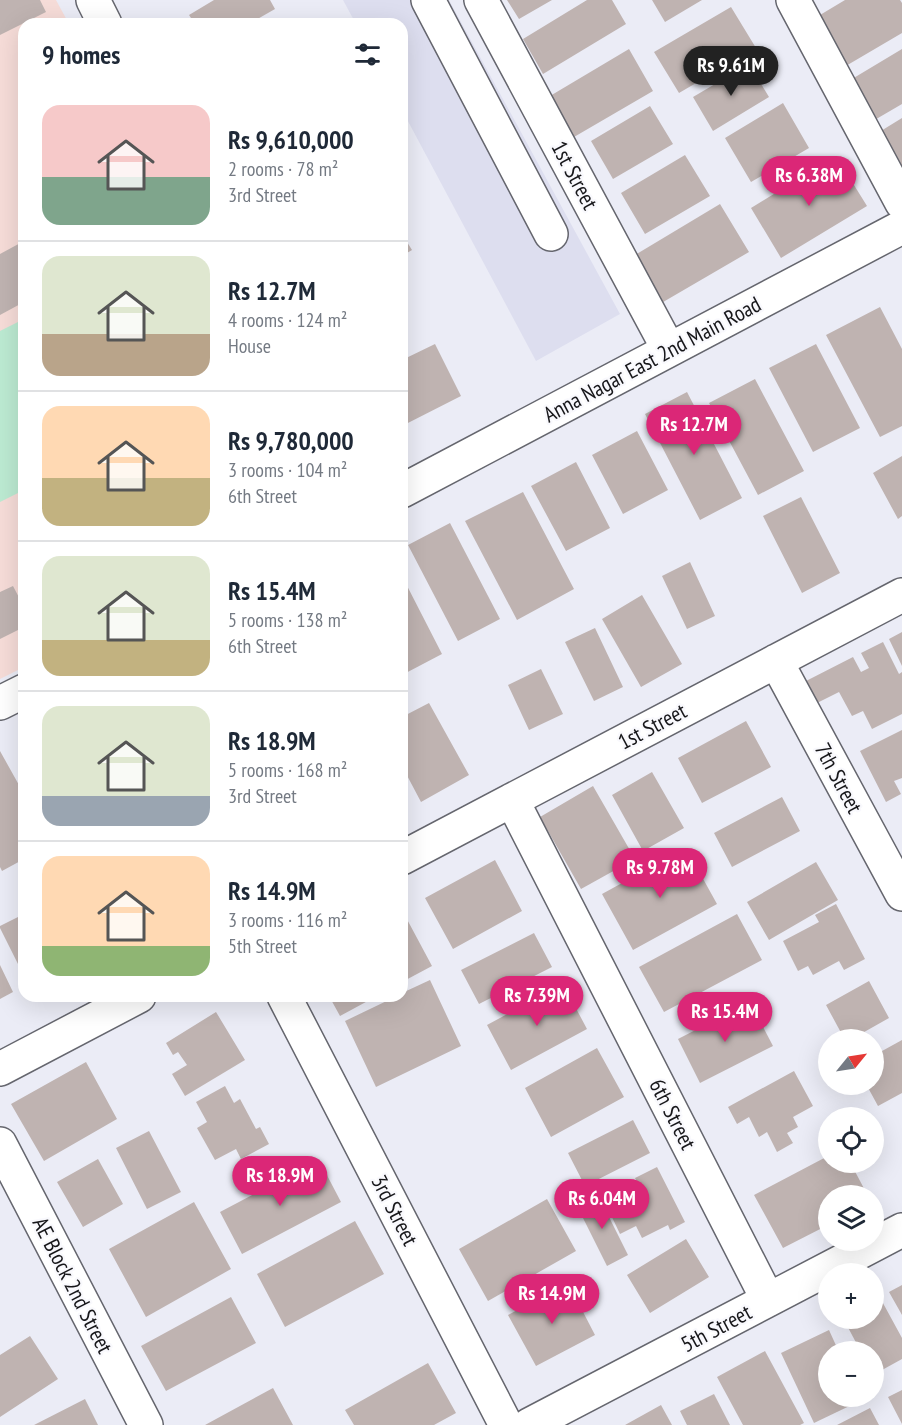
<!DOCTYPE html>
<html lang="en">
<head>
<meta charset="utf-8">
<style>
	:root { --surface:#fff; --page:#f2f2f3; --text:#1f2937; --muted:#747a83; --line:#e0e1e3; --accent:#db2777 }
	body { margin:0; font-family:"PT Sans Narrow",sans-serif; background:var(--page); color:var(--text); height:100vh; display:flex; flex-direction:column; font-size:22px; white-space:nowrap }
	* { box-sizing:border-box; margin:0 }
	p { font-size:20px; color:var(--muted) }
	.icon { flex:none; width:33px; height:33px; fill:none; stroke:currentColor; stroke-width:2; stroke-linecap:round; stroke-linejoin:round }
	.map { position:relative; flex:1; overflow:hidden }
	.side { position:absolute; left:18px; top:18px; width:390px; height:984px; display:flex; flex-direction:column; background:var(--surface); border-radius:18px; box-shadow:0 6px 24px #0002 }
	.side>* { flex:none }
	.needle { width:39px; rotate:60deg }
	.buttons { position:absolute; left:818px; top:1029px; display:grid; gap:12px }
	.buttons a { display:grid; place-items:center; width:66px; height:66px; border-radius:50%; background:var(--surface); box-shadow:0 6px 24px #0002; font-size:30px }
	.price { position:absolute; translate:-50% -51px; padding:0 14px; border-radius:21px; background:var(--accent); color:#fff; font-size:20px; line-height:39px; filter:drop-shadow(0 2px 3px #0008) }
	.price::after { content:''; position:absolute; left:50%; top:36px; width:18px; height:14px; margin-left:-9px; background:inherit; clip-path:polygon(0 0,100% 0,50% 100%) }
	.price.selected { background:#222; color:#fff }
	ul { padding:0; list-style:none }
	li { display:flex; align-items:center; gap:18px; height:150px; padding:0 24px }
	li+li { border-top:2px solid var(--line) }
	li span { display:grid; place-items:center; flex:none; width:168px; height:120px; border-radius:18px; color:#555 }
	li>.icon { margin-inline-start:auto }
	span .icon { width:72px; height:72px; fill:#fffc; stroke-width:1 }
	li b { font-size:26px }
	h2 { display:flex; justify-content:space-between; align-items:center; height:72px; padding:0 24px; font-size:26px }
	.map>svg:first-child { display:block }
	.built { fill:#dddeef }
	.education { fill:#f6dcd8 }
	.green { fill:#bcead2 }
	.building { fill:#bfb3b1 }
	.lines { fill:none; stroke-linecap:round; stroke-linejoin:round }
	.minor-casing { stroke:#65666e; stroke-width:36 }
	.minor { stroke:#fff; stroke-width:33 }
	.labels { text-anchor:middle; stroke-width:4.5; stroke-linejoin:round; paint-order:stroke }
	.street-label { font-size:22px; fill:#17171a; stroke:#f9f9fd }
</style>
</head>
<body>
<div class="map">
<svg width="902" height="1425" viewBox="0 0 902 1425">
	<rect width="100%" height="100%" fill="#ebecf6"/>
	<path class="built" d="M343,0H449L620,314L536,361L402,110V24H356Z"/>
	<path class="education" d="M0,0H56L69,24H24V667L0,679Z"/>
	<path class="green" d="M24,319V490L0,502V331Z"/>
	<path class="building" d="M0,0H40L46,12L0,35Z
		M214,0H270L275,9L249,24H195L189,15Z
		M507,0H552L519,19Z
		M587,0H612L626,24L543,74L523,39Z
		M652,0H702L665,22Z
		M845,0H900L902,3V33L839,70L810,21Z
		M731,7L756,48L679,93L654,52Z
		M629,49L653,91L574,137L550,96Z
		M902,49V104L866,125L842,85Z
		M749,64L769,97L713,131L693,97Z
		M783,103L809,148L751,182L725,138Z
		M650,106L673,144L613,179L591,141Z
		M902,118V165L896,168L876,134Z
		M685,155L710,196L645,234L621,193Z
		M836,156L867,206L781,258L751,208Z
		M720,204L749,252L658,305L630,258Z
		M402,234L412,250L402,256Z
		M24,241V302L0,315V254Z
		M880,307L902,349V426L880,437L826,335Z
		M435,344L461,396L402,426V360Z
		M816,344L860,428L813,452L769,368Z
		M755,379L804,471L758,495L709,403Z
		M687,392L742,498L700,520L645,414Z
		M637,431L668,490L623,514L592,455Z
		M902,456V516L898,519L873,473Z
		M576,462L610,528L566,551L531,486Z
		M523,492L574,589L517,620L465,521Z
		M801,497L840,573L802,593L763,516Z
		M450,523L500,619L458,641L408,545Z
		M690,562L715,616L687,629L662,576Z
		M402,576L442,654L402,675Z
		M13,586L24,607V627L0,639V592Z
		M642,595L682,664L641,687L602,619Z
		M595,628L623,687L594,701L565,642Z
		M902,632V666L889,639Z
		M883,642L899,674L902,672V714L872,729L863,711L852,716L839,692L817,703L806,681L853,657L861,672L869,668L861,653Z
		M541,669L563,714L529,730L508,685Z
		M429,703L469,775L421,802L402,766V717Z
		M746,721L771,767L702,803L678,758Z
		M902,730V778L894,781L901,794L886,802L860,751Z
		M0,751L24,794V859L2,871L0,867Z
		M652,772L684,828L643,851L612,795Z
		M593,786L635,859L581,889L540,817Z
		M782,797L800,831L732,867L714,833Z
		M686,848L717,904L633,950L602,894Z
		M495,860L522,911L453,949L425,898Z
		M816,862L838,900L769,940L747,902Z
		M836,904L865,959L844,970L839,961L813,975L808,966L798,971L783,941L819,922L815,915Z
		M402,910L432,966L402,982Z
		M24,914V976L0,928V926Z
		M737,914L762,960L664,1012L639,967Z
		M534,933L552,967L479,1004L461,970Z
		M0,965L13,992L0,999Z
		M430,980L461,1046L376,1087L345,1021L397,996H402V993Z
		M869,981L889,1018L850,1040H845L826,1005Z
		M563,984L587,1029L511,1070L487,1025Z
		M329,996H377L340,1016Z
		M750,1002L773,1046L700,1083L678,1039Z
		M216,1012L245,1060L185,1096L172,1074L187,1065L178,1052L173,1055L166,1043Z
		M902,1040V1093L878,1106L866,1084H873V1056Z
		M597,1048L624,1097L551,1137L525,1088Z
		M86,1062L117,1119L44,1161L11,1104Z
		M794,1071L813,1106L793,1117L798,1127L787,1133L793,1143L777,1152L767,1132L759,1137L749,1117L737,1124L728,1107Z
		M225,1086L234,1103L240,1099L256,1129L260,1127L269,1144L241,1159L236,1149L215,1160L197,1128L207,1122L196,1102Z
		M633,1120L650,1153L585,1186L568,1153Z
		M149,1131L181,1192L147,1209L116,1148Z
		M828,1156V1162H850L868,1196H828V1225L783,1248L754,1195Z
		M98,1159L123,1204L83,1227L57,1182Z
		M319,1160L341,1202L242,1254L220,1212Z
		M657,1167L685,1222L670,1230L668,1225L642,1238L636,1226L620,1234L610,1213L624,1206L618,1196L639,1186L635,1178Z
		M597,1193L628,1255L607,1266L576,1204Z
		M547,1199L576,1251L488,1301L459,1249Z
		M194,1202L231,1269L146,1317L109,1249Z
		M355,1221L384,1274L285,1327L257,1274Z
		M686,1239L709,1277L650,1313L627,1275Z
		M568,1283L595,1335L536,1366L508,1315Z
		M902,1285V1315L889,1292Z
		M878,1294L902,1338V1359L873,1375V1352H861L843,1318H873V1297Z
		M231,1297L256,1343L166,1391L141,1346Z
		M829,1330L839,1352H828V1396H860L862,1400L814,1423L781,1353Z
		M30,1336L58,1379L0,1417V1355Z
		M765,1351L804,1423L800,1425H743L717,1377Z
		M428,1363L456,1413L434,1425H354L345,1410Z
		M273,1388L293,1425H205Z
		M902,1390V1424L888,1397Z
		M714,1394L730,1425H687L680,1411Z
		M85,1399L98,1425H34Z
		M661,1405L672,1425H625Z
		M870,1408L879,1425H837Z"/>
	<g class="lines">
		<defs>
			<path id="minor" d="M93,0L105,24
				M428,0L551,234
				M481,0L669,350
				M793,0L902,203
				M402,491L902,227
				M776,661L902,894
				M0,703L24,691
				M512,800L768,1300
				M402,858L902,595
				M284,996L506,1425
				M0,1069L139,996
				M0,1144L146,1425
				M529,1425L902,1230"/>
		</defs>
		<use href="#minor" class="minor-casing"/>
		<use href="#minor" class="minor"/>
	</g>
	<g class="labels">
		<g class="street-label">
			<text transform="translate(575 175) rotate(62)" y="8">1st Street</text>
			<text transform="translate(652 359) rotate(-28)" y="8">Anna Nagar East 2nd Main Road</text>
			<text transform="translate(652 726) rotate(-28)" y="8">1st Street</text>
			<text transform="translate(839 778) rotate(62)" y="8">7th Street</text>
			<text transform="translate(673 1114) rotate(63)" y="8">6th Street</text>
			<text transform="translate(395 1210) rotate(63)" y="8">3rd Street</text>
			<text transform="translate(73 1285) rotate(63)" y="8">AE Block 2nd Street</text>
			<text transform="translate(716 1328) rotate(-28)" y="8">5th Street</text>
		</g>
	</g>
</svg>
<div class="buttons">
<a><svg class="needle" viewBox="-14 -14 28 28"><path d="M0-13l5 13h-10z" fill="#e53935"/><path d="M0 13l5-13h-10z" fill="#747a83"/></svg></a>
<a><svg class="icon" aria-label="locate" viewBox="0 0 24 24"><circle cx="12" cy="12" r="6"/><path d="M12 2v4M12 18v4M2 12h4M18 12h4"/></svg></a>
<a><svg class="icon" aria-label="layers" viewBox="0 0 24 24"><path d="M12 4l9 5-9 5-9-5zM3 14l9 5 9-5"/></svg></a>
<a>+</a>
<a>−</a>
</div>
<b class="price selected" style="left:731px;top:97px">Rs 9.61M</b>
<b class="price" style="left:809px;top:207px">Rs 6.38M</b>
<b class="price" style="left:694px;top:456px">Rs 12.7M</b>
<b class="price" style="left:660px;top:899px">Rs 9.78M</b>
<b class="price" style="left:537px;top:1027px">Rs 7.39M</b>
<b class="price" style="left:725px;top:1043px">Rs 15.4M</b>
<b class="price" style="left:280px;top:1207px">Rs 18.9M</b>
<b class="price" style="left:602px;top:1230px">Rs 6.04M</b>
<b class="price" style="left:552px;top:1325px">Rs 14.9M</b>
<section class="side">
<h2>9 homes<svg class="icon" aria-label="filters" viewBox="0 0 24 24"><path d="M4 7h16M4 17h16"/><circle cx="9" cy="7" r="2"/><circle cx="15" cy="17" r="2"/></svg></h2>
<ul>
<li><span style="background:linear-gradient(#f6c9c9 60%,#7fa58c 0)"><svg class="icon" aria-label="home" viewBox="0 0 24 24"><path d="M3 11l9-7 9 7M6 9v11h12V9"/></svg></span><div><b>Rs 9,610,000</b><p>2 rooms · 78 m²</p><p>3rd Street</p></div></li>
<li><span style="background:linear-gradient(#dfe7d0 65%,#b9a48a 0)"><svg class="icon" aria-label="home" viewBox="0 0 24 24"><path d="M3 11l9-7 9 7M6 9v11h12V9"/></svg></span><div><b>Rs 12.7M</b><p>4 rooms · 124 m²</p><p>House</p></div></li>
<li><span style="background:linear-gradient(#ffd9b3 60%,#c2b280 0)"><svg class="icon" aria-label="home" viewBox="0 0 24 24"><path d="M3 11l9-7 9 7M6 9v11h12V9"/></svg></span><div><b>Rs 9,780,000</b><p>3 rooms · 104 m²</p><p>6th Street</p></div></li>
<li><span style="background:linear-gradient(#dfe7d0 70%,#c2b280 0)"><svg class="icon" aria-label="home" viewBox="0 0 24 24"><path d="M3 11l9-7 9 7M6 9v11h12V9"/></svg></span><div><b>Rs 15.4M</b><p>5 rooms · 138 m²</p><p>6th Street</p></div></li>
<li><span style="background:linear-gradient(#dfe7d0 75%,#9aa5b1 0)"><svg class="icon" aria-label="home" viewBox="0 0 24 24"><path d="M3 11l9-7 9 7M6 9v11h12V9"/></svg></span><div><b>Rs 18.9M</b><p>5 rooms · 168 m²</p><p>3rd Street</p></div></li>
<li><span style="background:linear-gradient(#ffd9b3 75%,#8fb573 0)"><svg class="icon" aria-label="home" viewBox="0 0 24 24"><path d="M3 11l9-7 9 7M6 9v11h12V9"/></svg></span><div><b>Rs 14.9M</b><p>3 rooms · 116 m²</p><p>5th Street</p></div></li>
</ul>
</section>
</div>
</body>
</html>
